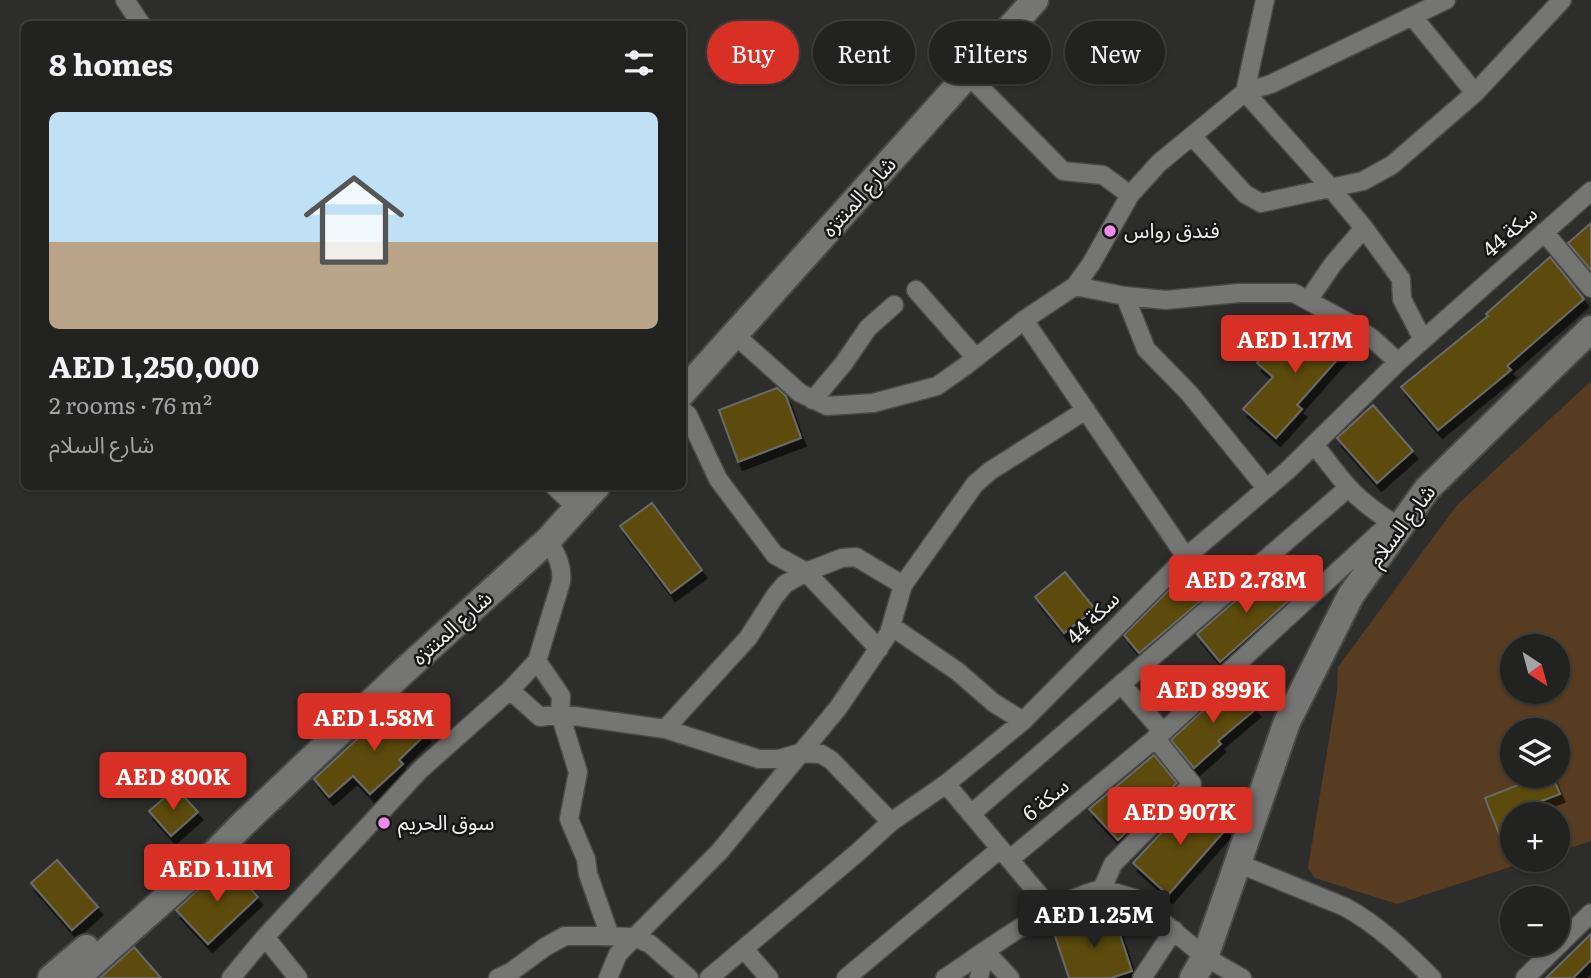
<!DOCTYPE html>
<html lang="en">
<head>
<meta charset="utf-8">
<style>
	:root { --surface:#222220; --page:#2a2a29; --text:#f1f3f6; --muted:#a2a4a5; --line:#3f3f3e; --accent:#d93025 }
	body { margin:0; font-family:Literata,"Noto Sans Arabic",serif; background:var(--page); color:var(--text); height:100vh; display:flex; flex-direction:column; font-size:26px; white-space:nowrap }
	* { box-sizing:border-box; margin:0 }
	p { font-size:23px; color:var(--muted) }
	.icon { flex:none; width:38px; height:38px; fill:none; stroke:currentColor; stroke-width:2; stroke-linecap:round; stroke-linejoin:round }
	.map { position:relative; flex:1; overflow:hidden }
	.side { position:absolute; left:21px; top:21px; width:665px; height:469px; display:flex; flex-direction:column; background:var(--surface); border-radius:10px; box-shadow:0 2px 5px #0004,0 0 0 2px var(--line) }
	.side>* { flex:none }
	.hud { position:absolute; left:707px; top:21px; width:665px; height:63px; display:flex; gap:14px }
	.needle { width:46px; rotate:144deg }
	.buttons { position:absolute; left:1500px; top:634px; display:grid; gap:14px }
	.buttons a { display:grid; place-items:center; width:70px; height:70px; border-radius:50%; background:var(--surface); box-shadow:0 2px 5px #0004,0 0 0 2px var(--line); font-size:35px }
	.price { position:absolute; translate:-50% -60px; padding:0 16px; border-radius:7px; background:var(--accent); color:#fff; font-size:23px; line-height:46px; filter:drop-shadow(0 2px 4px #0008) }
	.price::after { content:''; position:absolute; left:50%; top:42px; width:21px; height:16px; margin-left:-10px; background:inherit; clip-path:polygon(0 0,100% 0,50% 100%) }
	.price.on { background:#222; color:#fff }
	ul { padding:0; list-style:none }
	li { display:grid; align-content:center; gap:14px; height:371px; padding:0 28px }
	li span { display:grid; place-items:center; height:217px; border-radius:10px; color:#555 }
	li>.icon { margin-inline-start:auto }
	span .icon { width:126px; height:126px; fill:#fffc; stroke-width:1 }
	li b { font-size:30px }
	h2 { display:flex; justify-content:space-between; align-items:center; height:84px; padding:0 28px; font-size:30px }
	.pill { padding:0 24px; border-radius:32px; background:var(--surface); box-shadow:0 2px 5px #0004,0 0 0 2px var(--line); font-size:24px; line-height:63px }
	.pill.on { background:var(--accent); color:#fff }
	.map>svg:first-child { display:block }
	.green { fill:#573c21; fill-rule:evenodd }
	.building { fill:#5b4c0f; stroke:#6b6a68; stroke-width:2; filter:url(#shadow) }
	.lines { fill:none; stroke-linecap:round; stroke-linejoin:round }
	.street-casing { stroke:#494a48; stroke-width:21 }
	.secondary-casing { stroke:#494a48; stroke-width:30 }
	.street { stroke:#757674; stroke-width:18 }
	.secondary { stroke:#757674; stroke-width:26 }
	.poi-dot { fill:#f788ec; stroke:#151615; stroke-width:2.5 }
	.labels { text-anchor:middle; stroke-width:5; stroke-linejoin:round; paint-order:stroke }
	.street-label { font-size:21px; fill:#eff0ee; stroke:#151615 }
	.poi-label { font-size:21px; fill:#eff0ee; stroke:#151615; text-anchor:start }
</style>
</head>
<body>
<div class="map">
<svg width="1591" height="978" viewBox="0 0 1591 978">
	<defs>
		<filter id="shadow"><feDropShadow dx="4.5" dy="8" stdDeviation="0" flood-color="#0009"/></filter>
	</defs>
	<rect width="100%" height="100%" fill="#2d2d2b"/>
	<path class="green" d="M1591,381V841L1558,852V814H1512V859H1534L1397,904L1315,878L1308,868L1337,691L1338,667L1457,505ZM1512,646H1558V691H1512ZM1512,730H1558V775H1512Z"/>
	<path class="building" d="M1591,223V270L1568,243Z
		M1550,257L1584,299L1507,366L1511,370L1438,430L1401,387L1488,316L1486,314Z
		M1315,318L1331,326L1351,344L1297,405L1302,409L1276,438L1243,409L1273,377L1257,363L1274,344L1284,353Z
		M777,388L786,396L801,438L738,462L719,410Z
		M1373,405L1413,451L1377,483L1337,438Z
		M652,503L702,570L671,593L620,526Z
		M1273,568L1296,594L1220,662L1197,634Z
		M1190,569L1210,593L1139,653L1124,635Z
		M1065,572L1095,609L1064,633L1035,597Z
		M1233,683L1256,709L1218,741L1221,744L1194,768L1171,740Z
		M396,703L426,734L399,760L403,764L370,794L353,776L329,797L314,779Z
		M1154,755L1177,783L1118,840L1089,809Z
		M1543,775H1552L1560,794L1515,811L1516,814H1512V831L1500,836L1485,798Z
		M176,788L198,812L171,836L149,811Z
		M1193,799L1227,828L1168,895L1133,863Z
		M57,860L98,907L72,930L31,883Z
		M227,863L258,897L208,944L176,910Z
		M1113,913L1132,971L1111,978H1069L1054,933Z
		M1591,934V960L1573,978H1546Z
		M134,947L161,978H100Z"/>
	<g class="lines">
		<defs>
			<path id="street" d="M125,0L141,24
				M1413,17L1475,93
				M968,75L1063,171L1103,175L1130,195
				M1245,92L1330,187L1364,228L1401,279L1402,299L1423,340
				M1245,92L1265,0
				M1192,136L1245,194L1261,203L1363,181L1392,165L1475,93L1562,0
				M1544,232L1591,288
				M1075,286L1125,296L1166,300L1239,293H1294L1351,324L1373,339L1398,362
				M916,290L976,358
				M1125,296L1146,349L1189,393L1266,488
				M1309,299L1333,264L1364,228
				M1024,320L1186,557
				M735,335L800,393L827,406L873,403L937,386L964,367L1024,320L1075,286L1091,264L1130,195L1159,163L1245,92L1271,84L1446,0
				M813,400L844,363L868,328L894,305
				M682,410L688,415L718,479L775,555L806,572L879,649
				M1315,445C1344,484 1357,502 1400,527
				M554,486L577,508
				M891,626L957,671L994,703L1023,721
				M537,661L561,696L560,714L578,772L569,819L586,859L588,874L610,936
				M1121,684L1163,732
				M510,690L540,717L560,714L665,729L759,759H779L800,753L821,754L831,760L891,822
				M665,729L748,638L775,596L785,584L806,572L842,558L856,557L903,585
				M946,784L1052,910
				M971,814L1348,488
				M1010,859L1163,732L1391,522
				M1237,863L1345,907C1378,925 1405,951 1432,978
				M1102,889L1134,898L1205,957L1242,978
				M265,937L298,978
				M744,949L769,978
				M985,951L1010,978
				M231,978L265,937L420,770L510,690L537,661L561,582C563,565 556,554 548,540
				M498,978L511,972L545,947L565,936H599L634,937L650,944L689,978
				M608,978L618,954L720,851L838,708L889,633L903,585L975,484L990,471L1086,410
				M709,978L857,853L891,822L946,784L1023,721L1186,557L1287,471L1398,362L1591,191
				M846,978L1000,849
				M945,978C987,950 1054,900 1102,889L1113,864L1192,784L1155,738
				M979,978L985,951
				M1142,978L1174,930
				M1525,978L1591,913"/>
			<path id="secondary" d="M682,393L1035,0
				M51,978L86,948
				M76,978L203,865L243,824L404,671L548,540L597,486
				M1193,978L1205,957L1287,722L1351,595L1427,489L1591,329"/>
		</defs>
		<use href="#street" class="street-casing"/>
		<use href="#secondary" class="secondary-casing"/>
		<use href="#street" class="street"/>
		<use href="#secondary" class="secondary"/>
	</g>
	<g class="poi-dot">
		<circle cx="1110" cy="231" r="7"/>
		<circle cx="384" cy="823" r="7"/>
	</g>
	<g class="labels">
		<g class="street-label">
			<text transform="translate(859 197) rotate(-48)" y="7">شارع المنتزه</text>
			<text transform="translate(1510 232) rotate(-41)" y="7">سكة 44</text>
			<text transform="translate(1402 526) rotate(-53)" y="7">شارع السلام</text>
			<text transform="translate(1093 618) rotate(-45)" y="7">سكة 44</text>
			<text transform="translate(452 628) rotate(-42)" y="7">شارع المنتزه</text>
			<text transform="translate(1046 800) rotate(-40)" y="7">سكة 6</text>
		</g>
		<g class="poi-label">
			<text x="1124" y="238">فندق رواس</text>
			<text x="398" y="830">سوق الحريم</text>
		</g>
	</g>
</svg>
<div class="buttons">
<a><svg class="needle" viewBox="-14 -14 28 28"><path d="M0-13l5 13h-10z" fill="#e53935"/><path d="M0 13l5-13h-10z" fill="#a2a4a5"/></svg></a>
<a><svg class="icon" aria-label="layers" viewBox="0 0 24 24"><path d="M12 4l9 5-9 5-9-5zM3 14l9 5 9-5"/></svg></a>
<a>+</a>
<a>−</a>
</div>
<b class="price" style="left:1295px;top:375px">AED 1.17M</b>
<b class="price" style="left:1246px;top:615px">AED 2.78M</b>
<b class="price" style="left:1213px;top:725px">AED 899K</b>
<b class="price" style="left:374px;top:753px">AED 1.58M</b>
<b class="price" style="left:173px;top:812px">AED 800K</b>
<b class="price" style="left:1180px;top:847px">AED 907K</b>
<b class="price" style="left:217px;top:904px">AED 1.11M</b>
<b class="price on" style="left:1094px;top:950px">AED 1.25M</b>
<div class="hud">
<a class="pill on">Buy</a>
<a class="pill">Rent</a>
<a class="pill">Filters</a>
<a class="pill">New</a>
</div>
<section class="side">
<h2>8 homes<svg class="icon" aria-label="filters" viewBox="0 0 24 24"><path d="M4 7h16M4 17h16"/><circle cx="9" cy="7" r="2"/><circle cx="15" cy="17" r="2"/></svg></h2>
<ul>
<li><span style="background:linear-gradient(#bfe0f5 60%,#b9a48a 0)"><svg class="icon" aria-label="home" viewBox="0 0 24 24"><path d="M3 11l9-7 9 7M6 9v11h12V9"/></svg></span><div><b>AED 1,250,000</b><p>2 rooms · 76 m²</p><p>شارع السلام</p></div></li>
</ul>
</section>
</div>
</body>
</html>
